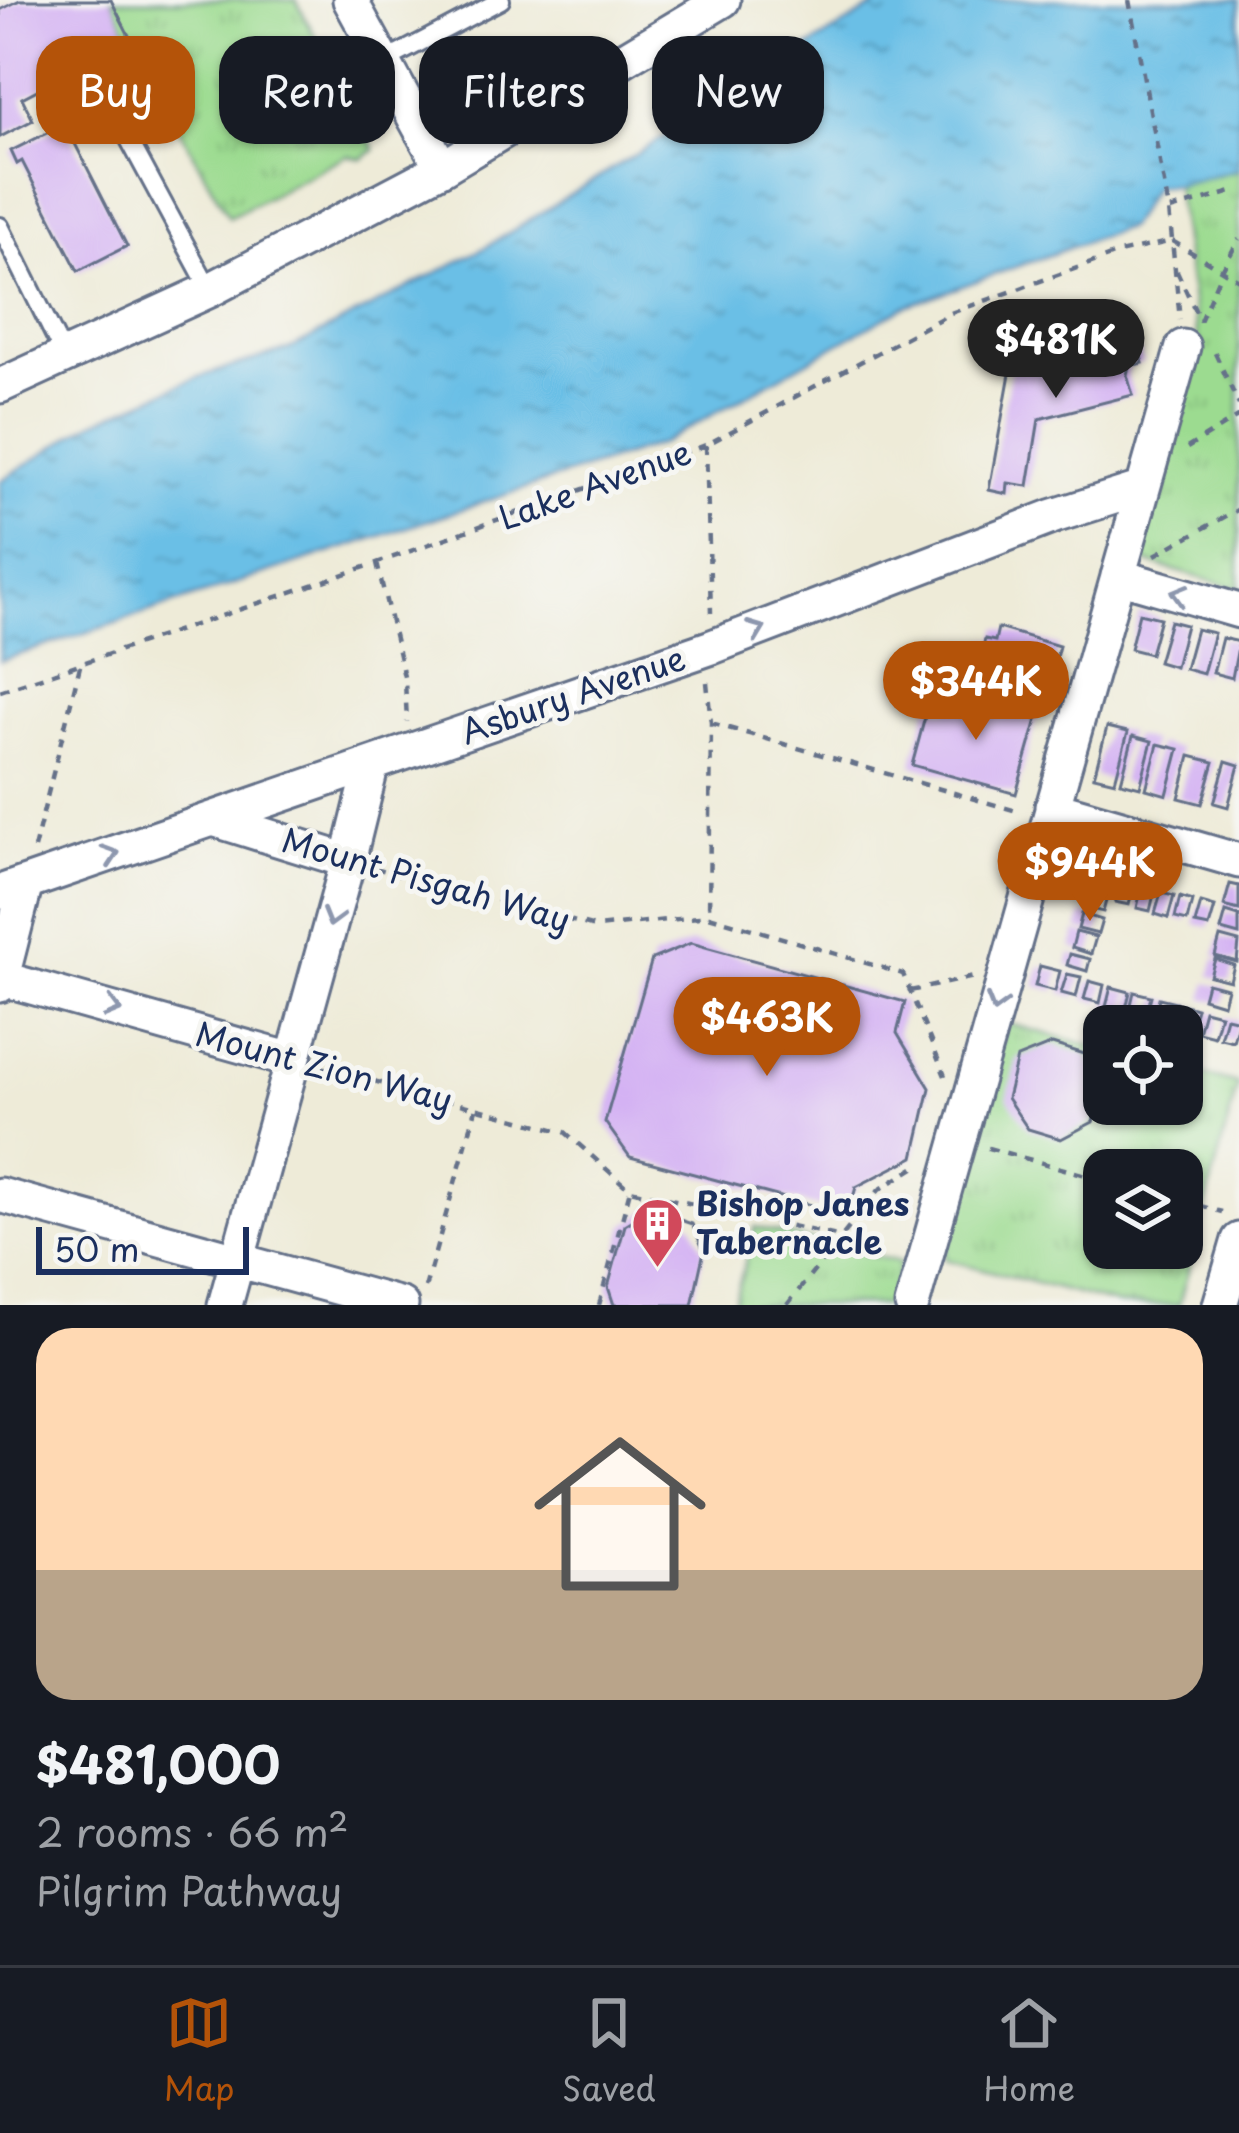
<!DOCTYPE html>
<html lang="en">
<head>
<meta charset="utf-8">
<style>
	:root { --surface:#171b24; --page:#20242c; --text:#f1f3f6; --muted:#9ea1a6; --line:#363941; --accent:#b45309 }
	body { margin:0; font-family:"Playpen Sans",sans-serif; background:var(--page); color:var(--text); height:100vh; display:flex; flex-direction:column; font-size:45px; white-space:nowrap }
	* { box-sizing:border-box; margin:0 }
	p { font-size:39px; color:var(--muted) }
	.icon { flex:none; width:66px; height:66px; fill:none; stroke:currentColor; stroke-width:2; stroke-linecap:round; stroke-linejoin:round }
	.map { position:relative; height:1305px; overflow:hidden }
	.drawer { display:flex; flex-direction:column; background:var(--surface); flex:1 }
	.drawer>* { flex:none }
	.hud { position:absolute; left:36px; top:36px; width:1167px; height:108px; display:flex; gap:24px }
	.buttons { position:absolute; left:1083px; top:1005px; display:grid; gap:24px }
	.buttons a { display:grid; place-items:center; width:120px; height:120px; border-radius:24px; background:var(--surface); box-shadow:0 3px 9px #0004; font-size:60px }
	.scale { position:absolute; left:36px; bottom:30px; width:213px; box-sizing:border-box; padding-left:12px; border:6px solid #1b2f5e; border-top:0; font-size:33px; line-height:42px; white-space:nowrap; color:#1b2f5e; -webkit-text-stroke:9px #f6f6f2; paint-order:stroke }
	.price { position:absolute; translate:-50% -102px; padding:0 27px; border-radius:42px; background:var(--accent); color:#fff; font-size:39px; line-height:78px; filter:drop-shadow(0 3px 6px #0008) }
	.price::after { content:''; position:absolute; left:50%; top:72px; width:36px; height:27px; margin-left:-18px; background:inherit; clip-path:polygon(0 0,100% 0,50% 100%) }
	.price.active { background:#222; color:#fff }
	ul { padding:0; list-style:none }
	li { display:grid; align-content:center; gap:24px; height:636px; padding:0 36px }
	li+li { border-top:3px solid var(--line) }
	li span { display:grid; place-items:center; height:372px; border-radius:36px; color:#555 }
	li>.icon { margin-inline-start:auto }
	span .icon { width:216px; height:216px; fill:#fffc; stroke-width:1 }
	li b { font-size:51px }
	.tag { padding:0 42px; border-radius:36px; background:var(--surface); box-shadow:0 3px 9px #0004; font-size:42px; line-height:108px }
	.tag.active { background:var(--accent); color:#fff }
	.tabs { display:flex; justify-content:space-around; align-items:center; height:168px; border-top:3px solid var(--line); background:var(--surface); font-size:33px; color:var(--muted) }
	.tabs a { display:grid; justify-items:center; gap:6px }
	.tabs .active { color:var(--accent) }
	.map>svg:first-child { display:block }
	.park { fill:url(#park-tufts); stroke:#5c8577; stroke-width:3; fill-rule:evenodd }
	.water { fill:url(#water-ripples); stroke:#4277a2; stroke-width:3 }
	.building { fill:#d4b2f3 }
	.lines { fill:none; stroke-linecap:round; stroke-linejoin:round }
	.lane-casing { stroke:#657189; stroke-width:22 }
	.street-casing { stroke:#657189; stroke-width:39 }
	.path { stroke:#657189; stroke-width:4.5; stroke-dasharray:9 9; stroke-linecap:butt }
	.lane { stroke:#fff; stroke-width:16 }
	.street { stroke:#fff; stroke-width:33 }
	.oneway { stroke:#8d97ae }
	.labels { text-anchor:middle; stroke-width:10; stroke-linejoin:round; paint-order:stroke }
	.street-label { font-size:33px; fill:#1b2f5e; stroke:#f6f6f2 }
	.poi-label { font-size:33px; font-weight:bold; fill:#1b2f5e; stroke:#f6f6f2; text-anchor:start }
</style>
</head>
<body>
<div class="map">
<svg width="1239" height="1305" viewBox="0 0 1239 1305">
	<defs>
		<pattern id="park-tufts" width="24" height="20" patternUnits="userSpaceOnUse" patternTransform="scale(3)"><rect width="24" height="20" fill="#9cdb90"/><path d="M3 7l-1-3M5 7V3M7 7l1-3M15 17l-1-3M17 17v-4M19 17l1-3" fill="none" stroke="#86bc7f"/></pattern>
		<pattern id="water-ripples" width="26" height="14" patternUnits="userSpaceOnUse" patternTransform="scale(3)"><rect width="26" height="14" fill="#6abfe6"/><path d="M2 4q2-2 4 0t4 0M15 11q2-2 4 0t4 0" fill="none" stroke="#569cbe"/></pattern>
	</defs>
	<rect width="100%" height="100%" fill="#f6f6f2"/>
	<filter id="ink" filterUnits="userSpaceOnUse"><feTurbulence type="fractalNoise" baseFrequency=".00833" numOctaves="2"/><feDisplacementMap in="SourceGraphic" scale="24" xChannelSelector="R" yChannelSelector="G"/><feConvolveMatrix kernelMatrix="1 2 1 2 8 2 1 2 1" color-interpolation-filters="sRGB"/></filter>
	<filter id="wash" filterUnits="userSpaceOnUse"><feTurbulence type="fractalNoise" baseFrequency=".004" numOctaves="4" result="noise"/><feDisplacementMap in="SourceGraphic" scale="48" xChannelSelector="R" yChannelSelector="G"/><feGaussianBlur stdDeviation="2.7" result="paint"/><feColorMatrix in="noise" values="0 0 0 0 0 0 0 0 0 0 0 0 0 0 0 0 0 1.4 0 .05"/><feComposite in="paint" operator="in"/></filter>
	<g filter="url(#wash)">
		<rect width="100%" height="100%" fill="#eeebd8"/>
		<path class="park" d="M111,0H296L375,150L362,159L347,155L229,217L146,69Z
			M1239,169V589L1138,560L1198,342L1175,185Z
			M1006,1023L1104,1049V1104H1182V1069L1238,1084L1179,1305H1119L944,1259ZM1104,1170H1182V1248H1104Z
			M755,1227L900,1262L889,1305H733Z"/>
		<path class="water" d="M885,0H1239V169L1175,185L1154,186L1128,227L903,307L660,444L0,661V481L92,423L196,378L290,349L486,247Z"/>
		<g id="blocks">
			<path class="building" d="M20,0H111L146,69L93,96L79,68L22,98L33,120L0,137V10Z
				M65,124L127,246L78,271L22,161L17,164L11,151Z
				M1136,339L1143,363L1129,366L1127,375L1133,395L1039,419L1028,486L1008,483L1007,494L989,490L1011,368L1101,344L1102,348Z
				M1139,613L1160,618L1150,654L1130,649Z
				M1170,621L1186,625L1175,667L1158,662Z
				M998,628L1059,646L1050,680L989,662L990,659L981,656L985,639L995,641Z
				M1196,629L1214,633L1203,674L1185,669Z
				M1222,638L1239,642L1232,678L1213,673Z
				M979,665L1025,676L1017,705L972,691Z
				M951,693L1038,716L1016,794L912,765L928,706L947,711Z
				M1107,727L1128,732L1115,781L1094,776Z
				M1133,736L1152,741L1140,787L1121,782Z
				M1158,744L1179,749L1167,795L1146,789Z
				M1190,756L1214,762L1202,804L1179,798Z
				M1226,761L1239,765L1228,807L1214,803Z
				M1097,854L1119,859L1115,874L1093,867Z
				M1092,873L1113,878L1109,892L1088,886Z
				M1120,883L1134,886L1129,905L1115,902Z
				M1230,884L1239,886V910L1224,906Z
				M1142,886L1155,890L1150,911L1137,908Z
				M1087,892L1107,897L1103,912L1083,907Z
				M1161,893L1174,896L1168,918L1155,914Z
				M1180,897L1192,901L1187,921L1175,918Z
				M1201,903L1215,907L1209,927L1195,924Z
				M1226,912L1239,916V935L1221,930Z
				M1082,914L1102,920L1098,934L1078,929Z
				M1076,932L1096,937L1091,954L1072,948Z
				M1220,937L1239,942L1237,962L1215,956Z
				M691,943L905,1002L897,1033L930,1088L914,1157L856,1187L848,1215L630,1157L605,1122L652,959Z
				M1070,954L1090,959L1087,971L1067,965Z
				M1215,959L1234,965L1230,981L1210,976Z
				M1040,966L1060,971L1055,991L1035,986Z
				M1067,974L1081,977L1076,997L1061,993Z
				M1089,981L1104,985L1100,1003L1084,999Z
				M1207,983L1227,988L1223,1004L1203,998Z
				M1111,987L1130,992L1125,1012L1106,1007Z
				M1134,992L1151,996L1145,1018L1129,1013Z
				M1159,998L1176,1002L1171,1023L1154,1019Z
				M1181,1004L1196,1008L1190,1030L1175,1026Z
				M1204,1010L1220,1014L1214,1036L1198,1032Z
				M1226,1017L1239,1020L1233,1041L1220,1038Z
				M1052,1044L1088,1055L1103,1088L1093,1122L1061,1139L1028,1129L1007,1098L1017,1058Z
				M650,1210L692,1224L704,1251L692,1305H614L608,1287L625,1225Z"/>
		</g>
	</g>
	<g filter="url(#ink)">
		<use href="#blocks" fill-opacity="0" stroke="#657189" stroke-width="3"/>
		<g class="lines">
			<defs>
				<path id="lane" d="M383,62L501,0
					M113,110L210,290
					M0,226L65,357"/>
				<path id="street" d="M350,0L442,168
					M0,386L210,290L442,168L723,0
					M1118,576L1239,611
					M1052,807L1239,861
					M216,820L348,861
					M0,892L712,647L1054,516L1143,488
					M0,978L292,1060
					M0,985L26,883
					M0,1195L401,1305
					M225,1305L348,861L372,764
					M912,1305L1183,347
					M1220,1305L1239,1240"/>
			</defs>
			<use href="#lane" class="lane-casing"/>
			<use href="#street" class="street-casing"/>
			<path class="path" d="M1129,0L1169,210L1180,320
				M1170,210L1239,190
				M1172,241L1239,280
				M1177,271L1200,321
				M1200,321L1222,270L1239,239
				M1215,353L1239,405
				M706,445L711,613
				M1187,448L1239,416
				M1155,555L1239,509
				M377,563L405,681L407,722
				M707,682L711,723L709,916
				M0,691L377,563L706,445L951,313L1119,253L1172,241
				M711,723L1020,812
				M34,849L81,662
				M375,868L595,927L709,916L903,974L945,1076
				M910,991L974,977
				M321,1067L565,1132L630,1190L841,1237
				M988,1148L1104,1180
				M1182,1201L1222,1212
				M425,1288L476,1109
				M599,1305L630,1190
				M787,1305L879,1190L919,1165"/>
			<use href="#lane" class="lane"/>
			<use href="#street" class="street"/>
		</g>
		<defs><path id="oneway-chevron" d="M-2-3.5L2.5 0L-2 3.5" fill="none" stroke-width="1.6" stroke-linecap="round" stroke-linejoin="round" transform="scale(3)"/></defs>
		<g class="oneway">
			<use href="#oneway-chevron" transform="translate(1179 594) rotate(-164)"/>
			<use href="#oneway-chevron" transform="translate(757 630) rotate(-21)"/>
			<use href="#oneway-chevron" transform="translate(111 855) rotate(-18)"/>
			<use href="#oneway-chevron" transform="translate(332 918) rotate(106)"/>
			<use href="#oneway-chevron" transform="translate(996 1004) rotate(106)"/>
			<use href="#oneway-chevron" transform="translate(113 1008) rotate(15)"/>
		</g>
	</g>
	<defs>
		<symbol id="building-pin" viewBox="-11 -11 22 30"><path d="M0 17L-7.5 6A9.5 9.5 0 1 1 7.5 6Z" fill="#d1495b" stroke="#f6f6f2"/><path d="M-4-6H4V6H1V3H-1V6H-4ZM-2.5-4.3h1.7v1.8h-1.7ZM.8-4.3h1.7v1.8H.8ZM-2.5-1h1.7V.8h-1.7ZM.8-1h1.7V.8H.8Z" fill="#fff"/></symbol>
	</defs>
	<g fill-rule="evenodd">
		<use href="#building-pin" x="628" y="1194" width="59" height="81"/>
	</g>
	<g class="labels">
		<g class="street-label">
			<text transform="translate(595 485) rotate(-20)" y="12">Lake Avenue</text>
			<text transform="translate(573 695) rotate(-19)" y="12">Asbury Avenue</text>
			<text transform="translate(426 880) rotate(16)" y="12">Mount Pisgah Way</text>
			<text transform="translate(324 1067) rotate(15)" y="12">Mount Zion Way</text>
		</g>
		<g class="poi-label">
			<text x="696" y="1216">Bishop Janes<tspan x="696" dy="38">Tabernacle</tspan></text>
		</g>
	</g>
</svg>
<div class="buttons">
<a><svg class="icon" aria-label="locate" viewBox="0 0 24 24"><circle cx="12" cy="12" r="6"/><path d="M12 2v4M12 18v4M2 12h4M18 12h4"/></svg></a>
<a><svg class="icon" aria-label="layers" viewBox="0 0 24 24"><path d="M12 4l9 5-9 5-9-5zM3 14l9 5 9-5"/></svg></a>
</div>
<div class="scale">50 m</div>
<b class="price active" style="left:1056px;top:401px">$481K</b>
<b class="price" style="left:976px;top:743px">$344K</b>
<b class="price" style="left:1090px;top:924px">$944K</b>
<b class="price" style="left:767px;top:1079px">$463K</b>
<div class="hud">
<a class="tag active">Buy</a>
<a class="tag">Rent</a>
<a class="tag">Filters</a>
<a class="tag">New</a>
</div>
</div>
<section class="drawer">
<ul>
<li><span style="background:linear-gradient(#ffd9b3 65%,#b9a48a 0)"><svg class="icon" aria-label="home" viewBox="0 0 24 24"><path d="M3 11l9-7 9 7M6 9v11h12V9"/></svg></span><div><b>$481,000</b><p>2 rooms · 66 m²</p><p>Pilgrim Pathway</p></div></li>
</ul>
</section>
<nav class="tabs">
<a class="active"><svg class="icon" aria-label="map" viewBox="0 0 24 24"><path d="M3 6l6-2 6 2 6-2v14l-6 2-6-2-6 2zM9 4v14M15 6v14"/></svg>Map</a>
<a><svg class="icon" aria-label="saved" viewBox="0 0 24 24"><path d="M7 4h10v16l-5-4-5 4z"/></svg>Saved</a>
<a><svg class="icon" aria-label="home" viewBox="0 0 24 24"><path d="M3 11l9-7 9 7M6 9v11h12V9"/></svg>Home</a>
</nav>
</body>
</html>
